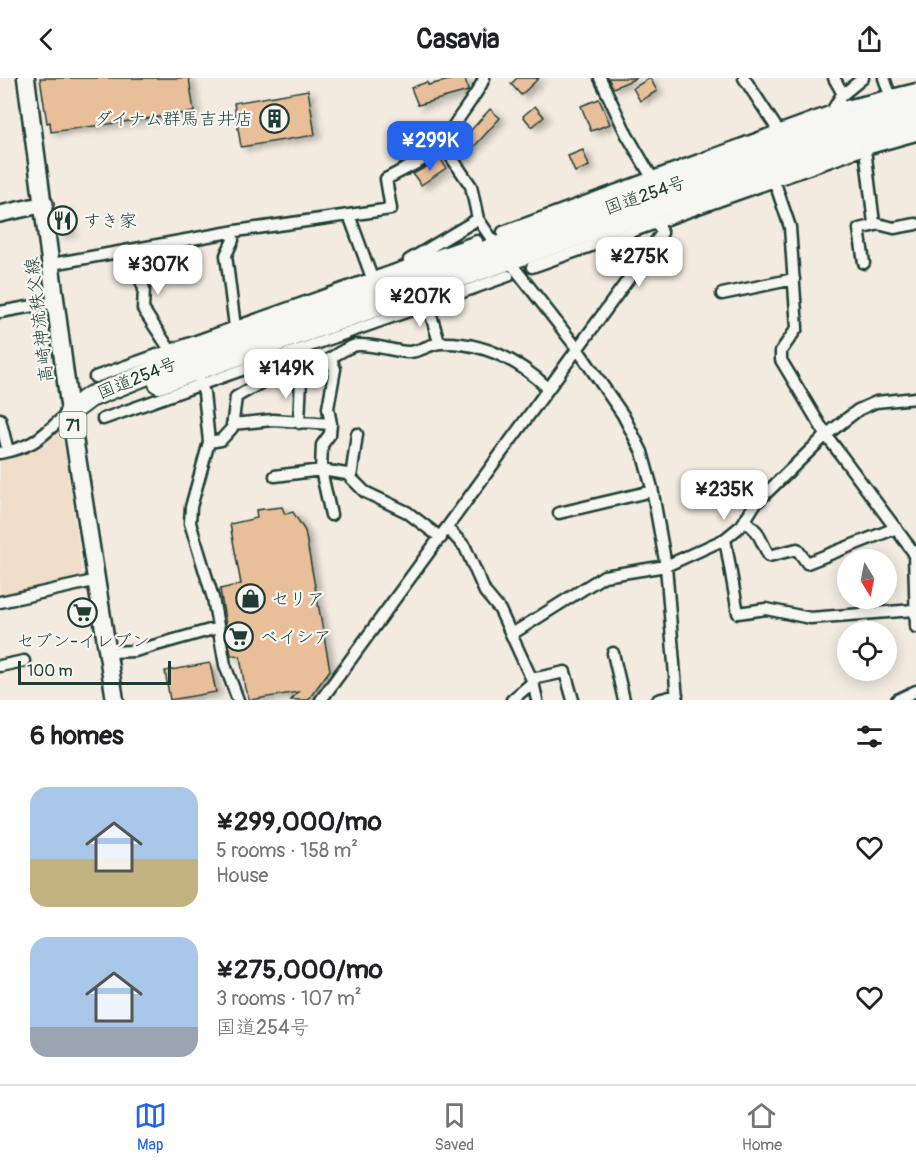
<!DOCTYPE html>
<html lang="en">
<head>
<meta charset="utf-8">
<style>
	:root { --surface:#fff; --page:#f6f6f6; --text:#202124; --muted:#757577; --line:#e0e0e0; --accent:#2563eb }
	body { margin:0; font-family:Pangolin,"Klee One",sans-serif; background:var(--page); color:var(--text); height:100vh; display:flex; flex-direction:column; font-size:22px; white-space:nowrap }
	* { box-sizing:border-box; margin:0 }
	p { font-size:20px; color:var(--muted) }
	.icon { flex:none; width:33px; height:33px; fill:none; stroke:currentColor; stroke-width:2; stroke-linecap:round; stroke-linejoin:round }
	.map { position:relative; height:622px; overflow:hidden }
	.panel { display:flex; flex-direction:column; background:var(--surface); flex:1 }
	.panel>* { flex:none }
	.needle { width:39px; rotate:170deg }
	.fabs { position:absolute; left:837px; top:471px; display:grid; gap:12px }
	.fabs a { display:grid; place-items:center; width:60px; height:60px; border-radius:50%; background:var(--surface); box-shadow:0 3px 15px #0003; font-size:30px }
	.scale { position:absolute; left:18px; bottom:15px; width:153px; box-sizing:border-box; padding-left:6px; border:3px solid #1f3d34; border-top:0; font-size:16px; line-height:21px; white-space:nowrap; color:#1f3d34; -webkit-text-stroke:4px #f6f6f2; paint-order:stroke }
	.price { position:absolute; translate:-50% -51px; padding:0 14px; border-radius:12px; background:#fff; color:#222; font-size:20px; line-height:39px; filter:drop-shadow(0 2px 3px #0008) }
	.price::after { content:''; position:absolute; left:50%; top:36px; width:18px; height:14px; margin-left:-9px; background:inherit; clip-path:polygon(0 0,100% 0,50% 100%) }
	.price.selected { background:var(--accent); color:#fff }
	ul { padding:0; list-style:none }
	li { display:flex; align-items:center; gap:18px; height:150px; padding:0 30px }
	li span { display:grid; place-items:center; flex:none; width:168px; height:120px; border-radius:18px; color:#555 }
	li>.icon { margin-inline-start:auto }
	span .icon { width:72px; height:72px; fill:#fffc; stroke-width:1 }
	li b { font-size:26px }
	h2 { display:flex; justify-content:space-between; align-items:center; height:72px; padding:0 30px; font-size:26px }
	header { display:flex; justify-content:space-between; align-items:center; height:78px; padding:0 30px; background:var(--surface); font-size:27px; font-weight:700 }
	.tab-bar { display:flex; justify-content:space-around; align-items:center; height:84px; border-top:2px solid var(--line); background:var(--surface); font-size:16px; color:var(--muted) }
	.tab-bar a { display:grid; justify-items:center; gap:3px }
	.tab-bar .selected { color:var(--accent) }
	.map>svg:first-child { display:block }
	.built { fill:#f0decb }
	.building { fill:#e9bf99; stroke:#1f3d34; stroke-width:1.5; filter:url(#shadow) }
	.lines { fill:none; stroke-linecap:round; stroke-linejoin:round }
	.street-casing { stroke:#1f3d34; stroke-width:15 }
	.secondary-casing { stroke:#1f3d34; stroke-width:20 }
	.primary-casing { stroke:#1f3d34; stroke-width:21 }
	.highway-casing { stroke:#1f3d34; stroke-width:24 }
	.street { stroke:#f6f6f2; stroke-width:10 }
	.secondary { stroke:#f6f6f2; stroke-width:15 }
	.primary { stroke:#f6f6f2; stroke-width:16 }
	.highway { stroke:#f6f6f2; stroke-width:20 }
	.labels { text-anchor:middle; stroke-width:4.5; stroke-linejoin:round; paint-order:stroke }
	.shield { fill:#f6f6f2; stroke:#60746d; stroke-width:1.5 }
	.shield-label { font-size:16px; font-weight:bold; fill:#1f3d34 }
	.poi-label { font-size:18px; fill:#1f3d34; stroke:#f6f6f2; text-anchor:start }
	.street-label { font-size:18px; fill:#1f3d34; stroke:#f6f6f2 }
</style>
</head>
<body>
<header><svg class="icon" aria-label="back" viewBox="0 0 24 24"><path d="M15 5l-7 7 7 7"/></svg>Casavia<svg class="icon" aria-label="share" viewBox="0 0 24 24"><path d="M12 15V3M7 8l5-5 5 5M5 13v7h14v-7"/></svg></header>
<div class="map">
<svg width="916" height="622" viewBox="0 0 916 622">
	<defs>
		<filter id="shadow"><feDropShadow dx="5.5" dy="3.5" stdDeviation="3" flood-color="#0004"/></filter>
	</defs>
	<rect width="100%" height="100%" fill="#f3ebe0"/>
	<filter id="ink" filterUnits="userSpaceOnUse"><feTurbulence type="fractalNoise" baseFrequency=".0167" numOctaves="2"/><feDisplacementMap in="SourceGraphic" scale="12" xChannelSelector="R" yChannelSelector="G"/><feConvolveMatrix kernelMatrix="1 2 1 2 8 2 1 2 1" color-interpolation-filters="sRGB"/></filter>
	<g filter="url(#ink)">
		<path class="built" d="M61,348L83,499L0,517V380L38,368Z"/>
		<path class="building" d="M40,0H189L194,34L51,54L50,44L47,45Z
			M458,0H465L468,13L418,27L411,10L427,4L428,7Z
			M517,0H539L521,17L511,6Z
			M608,0H637L613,10Z
			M650,0L657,13L640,23L633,10Z
			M308,12L315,57L241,69L234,25Z
			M599,21L610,46L591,53L581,28Z
			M535,28L544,39L532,49L523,38Z
			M490,31L500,40L462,82L454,71Z
			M583,72L589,88L575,94L568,78Z
			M441,81L446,90L421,107L413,96Z
			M66,130L70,154L58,156L54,132Z
			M282,429L285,436L293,434L305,453L330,592L308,622H291L298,614L250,622L245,611L240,578L231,577L220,511L241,506L230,446L257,440L256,432Z
			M210,585L216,614L170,622L165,593Z"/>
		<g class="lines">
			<defs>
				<path id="street" d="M484,0C478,19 443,54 445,70L471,108L478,141L489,157L576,269L623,337L642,374L652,410L666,488L677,622
					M600,0L627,57L651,98
					M744,0L778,52
					M834,0L843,16
					M884,0L890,17
					M832,33L841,18L863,0
					M865,71L874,145L894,150L916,146
					M774,102L790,149L797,250L781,273V282L826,357L914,475L916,549
					M349,137L372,200
					M232,154L233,162L226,177L235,249
					M503,154L846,28L916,11
					M130,172L144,211L143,231L170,272
					M864,185L859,151L876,147
					M52,186L236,153L391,131L386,101L445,70
					M411,187L409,182L478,141
					M532,189L859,73L916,57
					M722,216L794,201
					M428,227L439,264
					M0,234L56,224
					M331,281L335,291L328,330L331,346L330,356L322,367L321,392L331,437
					M95,299L477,163
					M199,301L204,315L209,364L191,429L190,445L213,520L225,587L238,622
					M0,341L8,373
					M103,341L508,198
					M299,345L301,300
					M232,346L273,342L331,346
					M209,364L221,362L232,350L236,319L271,299C311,308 320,280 353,268C363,264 394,273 407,274C419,275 430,265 442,265C483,264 518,282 548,310
					M0,375C41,367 40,357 70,334
					M275,398L321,392L347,396L365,414L407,434L441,460
					M351,400L357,356
					M559,435L652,413
					M745,442L757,454L769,478L797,471L807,485L896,450
					M448,451L465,469L485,514L500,532L533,604L537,622
					M725,461L738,535L766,531L810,540L914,532
					M0,524L98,502
					M512,556L604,498L666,488L725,461L742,447L755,426L826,357L858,332L876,324L916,320
					M109,574L135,573L217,550
					M613,575L624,622
					M0,588L24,583
					M532,601L565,594L573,622
					M321,622L662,155L658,146L632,143
					M512,622L533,604
					M658,622L677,617
					M897,622L916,613"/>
				<path id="secondary" d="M0,136L45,126"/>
				<path id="primary" d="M26,0L70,334L115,622"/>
				<path id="highway" d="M159,305L859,58L916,43
					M70,334L90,319L180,283L850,42L916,25"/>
			</defs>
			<use href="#street" class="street-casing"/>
			<use href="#secondary" class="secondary-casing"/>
			<use href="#primary" class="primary-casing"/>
			<use href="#highway" class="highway-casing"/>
			<use href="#street" class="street"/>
			<use href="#secondary" class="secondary"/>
			<use href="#primary" class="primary"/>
			<use href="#highway" class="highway"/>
		</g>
	</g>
	<defs>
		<symbol id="building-ring" viewBox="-11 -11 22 22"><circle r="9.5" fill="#f6f6f2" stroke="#1f3d34" stroke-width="1.5"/><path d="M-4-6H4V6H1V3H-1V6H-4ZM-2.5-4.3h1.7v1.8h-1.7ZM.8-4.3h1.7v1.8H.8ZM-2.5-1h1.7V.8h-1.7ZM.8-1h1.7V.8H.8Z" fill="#1f3d34"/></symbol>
		<symbol id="restaurant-ring" viewBox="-11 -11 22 22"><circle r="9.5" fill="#f6f6f2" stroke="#1f3d34" stroke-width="1.5"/><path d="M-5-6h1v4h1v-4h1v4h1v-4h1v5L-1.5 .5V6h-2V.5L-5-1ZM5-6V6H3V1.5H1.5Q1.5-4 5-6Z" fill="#1f3d34"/></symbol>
		<symbol id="shop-ring" viewBox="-11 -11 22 22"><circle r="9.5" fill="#f6f6f2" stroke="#1f3d34" stroke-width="1.5"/><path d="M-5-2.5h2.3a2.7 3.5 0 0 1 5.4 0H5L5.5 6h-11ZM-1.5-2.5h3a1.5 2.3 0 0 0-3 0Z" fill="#1f3d34"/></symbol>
		<symbol id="supermarket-ring" viewBox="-11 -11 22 22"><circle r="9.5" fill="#f6f6f2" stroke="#1f3d34" stroke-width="1.5"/><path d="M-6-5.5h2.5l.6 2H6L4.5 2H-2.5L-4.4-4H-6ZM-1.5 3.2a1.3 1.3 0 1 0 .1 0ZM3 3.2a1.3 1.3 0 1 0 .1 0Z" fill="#1f3d34"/></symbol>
	</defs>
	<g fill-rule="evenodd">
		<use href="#building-ring" x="258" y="24" width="33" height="33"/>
		<use href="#restaurant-ring" x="46" y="126" width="33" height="33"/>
		<use href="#shop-ring" x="234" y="504" width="33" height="33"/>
		<use href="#supermarket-ring" x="66" y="518" width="33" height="33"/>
		<use href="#supermarket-ring" x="222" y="542" width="33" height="33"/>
	</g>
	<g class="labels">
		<rect class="shield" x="59.5" y="334" width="27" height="26" rx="4.5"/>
		<g class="shield-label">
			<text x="73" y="353">71</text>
		</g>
		<g class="poi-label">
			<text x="253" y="47" text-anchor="end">ダイナム群馬吉井店</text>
			<text x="83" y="149">すき家</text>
			<text x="271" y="527">セリア</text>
			<text x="260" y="565">ベイシア</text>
			<text x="83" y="569" text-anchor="middle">セブン-イレブン</text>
		</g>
		<g class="street-label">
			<text transform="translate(645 117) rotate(-19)" y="6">国道254号</text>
			<text transform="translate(39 242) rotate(-97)" y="6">高崎神流秩父線</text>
			<text transform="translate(137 300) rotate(-22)" y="6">国道254号</text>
		</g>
	</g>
</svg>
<div class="fabs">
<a><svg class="needle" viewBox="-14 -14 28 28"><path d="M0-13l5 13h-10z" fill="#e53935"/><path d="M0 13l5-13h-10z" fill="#757577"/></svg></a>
<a><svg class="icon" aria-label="locate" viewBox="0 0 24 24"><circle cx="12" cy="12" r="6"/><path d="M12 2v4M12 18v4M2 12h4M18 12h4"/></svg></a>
</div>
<div class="scale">100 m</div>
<b class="price selected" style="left:430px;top:94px">¥299K</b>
<b class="price" style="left:639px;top:210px">¥275K</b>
<b class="price" style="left:158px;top:218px">¥307K</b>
<b class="price" style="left:420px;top:250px">¥207K</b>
<b class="price" style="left:286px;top:322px">¥149K</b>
<b class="price" style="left:724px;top:443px">¥235K</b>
</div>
<section class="panel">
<h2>6 homes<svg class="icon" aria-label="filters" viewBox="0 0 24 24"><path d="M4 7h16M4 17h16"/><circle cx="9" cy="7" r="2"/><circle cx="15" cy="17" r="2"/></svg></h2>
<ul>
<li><span style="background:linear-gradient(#a9c7e8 60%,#c2b280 0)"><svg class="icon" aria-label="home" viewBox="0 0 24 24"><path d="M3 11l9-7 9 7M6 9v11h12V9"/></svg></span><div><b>¥299,000/mo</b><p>5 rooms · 158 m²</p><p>House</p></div><svg class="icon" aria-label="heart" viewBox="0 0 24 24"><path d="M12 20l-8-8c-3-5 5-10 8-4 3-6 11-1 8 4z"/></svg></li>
<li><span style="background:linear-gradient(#a9c7e8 75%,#9aa5b1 0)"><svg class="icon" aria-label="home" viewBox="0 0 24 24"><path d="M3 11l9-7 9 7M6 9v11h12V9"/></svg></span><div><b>¥275,000/mo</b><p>3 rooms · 107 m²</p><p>国道254号</p></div><svg class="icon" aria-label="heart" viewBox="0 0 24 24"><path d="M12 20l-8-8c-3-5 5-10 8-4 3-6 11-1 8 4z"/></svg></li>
</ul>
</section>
<nav class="tab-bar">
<a class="selected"><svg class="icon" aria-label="map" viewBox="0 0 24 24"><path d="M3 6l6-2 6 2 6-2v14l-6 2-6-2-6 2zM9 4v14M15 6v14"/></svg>Map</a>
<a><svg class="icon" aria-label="saved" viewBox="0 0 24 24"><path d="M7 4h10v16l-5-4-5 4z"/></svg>Saved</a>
<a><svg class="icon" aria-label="home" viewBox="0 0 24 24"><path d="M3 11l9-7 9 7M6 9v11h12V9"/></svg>Home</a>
</nav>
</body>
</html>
